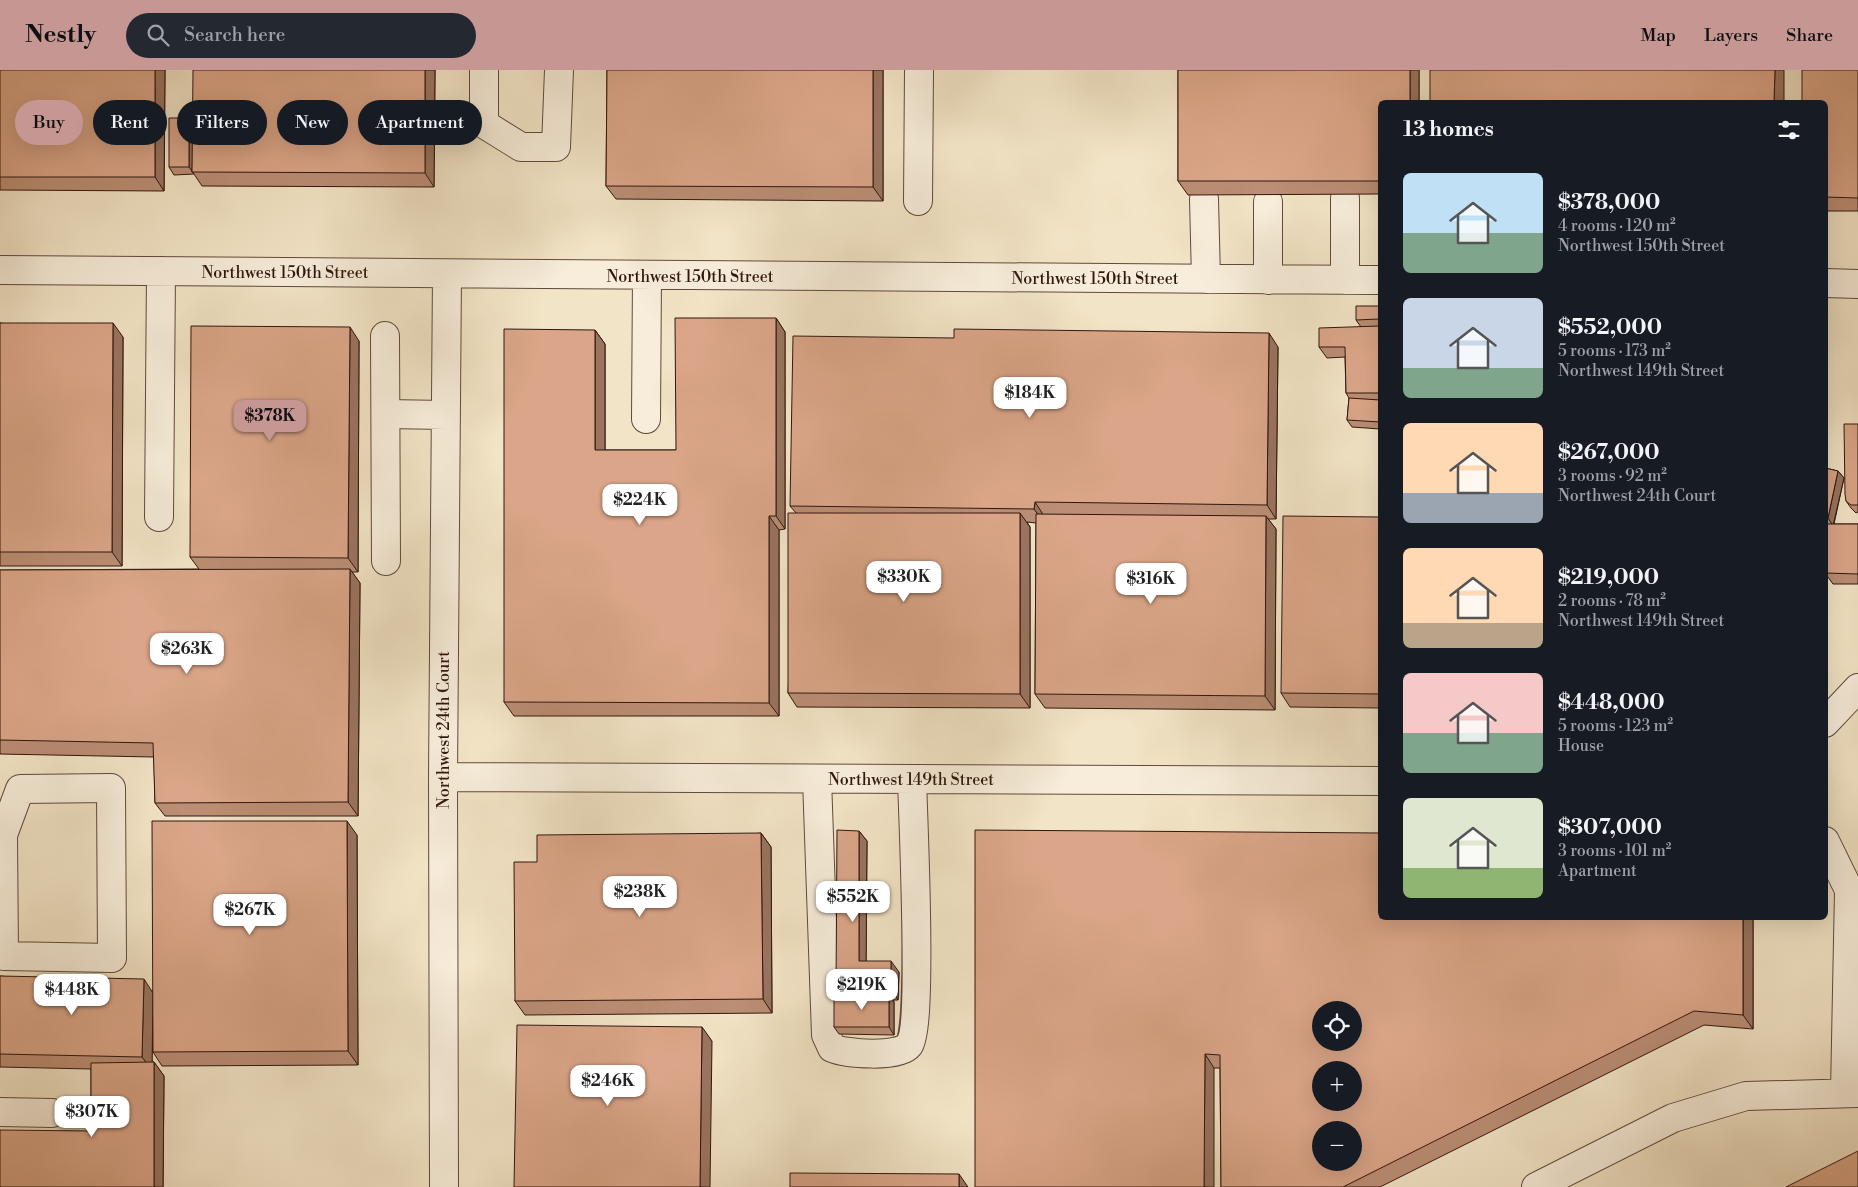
<!DOCTYPE html>
<html lang="en">
<head>
<meta charset="utf-8">
<style>
	:root { --surface:#171b24; --page:#242831; --text:#f1f3f6; --muted:#9ea1a6; --accent:#c59692 }
	body { margin:0; font-family:"Libre Bodoni",serif; background:var(--page); color:var(--text); height:100vh; display:flex; flex-direction:column; font-size:19px; white-space:nowrap }
	* { box-sizing:border-box; margin:0 }
	p { font-size:16px; color:var(--muted) }
	.icon { flex:none; width:28px; height:28px; fill:none; stroke:currentColor; stroke-width:2; stroke-linecap:round; stroke-linejoin:round }
	.map { position:relative; flex:1; overflow:hidden }
	.details { position:absolute; left:1378px; top:30px; width:450px; height:820px; display:flex; flex-direction:column; background:var(--surface); border-radius:8px; box-shadow:0 5px 20px #0002 }
	.details>* { flex:none }
	.hud { position:absolute; left:15px; top:30px; width:475px; height:45px; display:flex; gap:10px }
	.tools { position:absolute; left:1312px; top:931px; display:grid; gap:10px }
	.tools a { display:grid; place-items:center; width:50px; height:50px; border-radius:50%; background:var(--surface); box-shadow:0 5px 20px #0002; font-size:25px }
	.price { position:absolute; translate:-50% -42px; padding:0 11px; border-radius:10px; background:#fff; color:#222; font-size:16px; line-height:32px; filter:drop-shadow(0 1px 2px #0008) }
	.price::after { content:''; position:absolute; left:50%; top:30px; width:15px; height:11px; margin-left:-8px; background:inherit; clip-path:polygon(0 0,100% 0,50% 100%) }
	.price.on { background:var(--accent); color:#111 }
	ul { padding:0; list-style:none }
	li { display:flex; align-items:center; gap:15px; height:125px; padding:0 25px }
	li span { display:grid; place-items:center; flex:none; width:140px; height:100px; border-radius:8px; color:#555 }
	li>.icon { margin-inline-start:auto }
	span .icon { width:60px; height:60px; fill:#fffc; stroke-width:1 }
	li b { font-size:21px }
	h2 { display:flex; justify-content:space-between; align-items:center; height:60px; padding:0 25px; font-size:21px }
	.pill { padding:0 18px; border-radius:22px; background:var(--surface); box-shadow:0 5px 20px #0002; font-size:18px; line-height:45px }
	.pill.on { background:var(--accent); color:#111 }
	header { display:flex; align-items:center; gap:30px; box-sizing:border-box; height:70px; padding:0 25px; background:var(--accent); color:#111 }
	header strong { font-size:24px }
	nav { display:flex; gap:28px; margin-inline-start:auto; font-size:18px }
	.search { width:350px; height:45px; background:var(--page); display:flex; align-items:center; gap:12px; box-sizing:border-box; padding:0 18px; border-radius:28px; color:var(--muted); font-size:19px }
	.map>svg:first-child { display:block }
	.lines { fill:none; stroke-linecap:round; stroke-linejoin:round }
	.minor-casing { stroke:#604a3c; stroke-width:30 }
	.minor { stroke:#f7edda; stroke-width:28 }
	.wall { fill:#bb8e75; stroke:#30170e }
	.shaded-wall { fill:#99745f; stroke:#30170e }
	.building { fill:#daa588; stroke:#30170e; fill-rule:evenodd }
	.labels { text-anchor:middle; stroke-width:5; stroke-linejoin:round; paint-order:stroke }
	.street-label { font-size:16px; fill:#30170e; stroke:#f7edda }
</style>
</head>
<body>
<header>
<strong>Nestly</strong>
<div class="search"><svg class="icon" aria-label="search" viewBox="0 0 24 24"><circle cx="10" cy="10" r="6"/><path d="M15 15l6 6"/></svg>Search here</div>
<nav><a>Map</a><a>Layers</a><a>Share</a></nav>
</header>
<div class="map">
<svg width="1858" height="1117" viewBox="0 0 1858 1117">
	<rect width="100%" height="100%" fill="#f2e4c6"/>
	<filter id="stains"><feTurbulence type="fractalNoise" baseFrequency=".004" numOctaves="4"/><feColorMatrix values="0 0 0 0 .2 0 0 0 0 .09 0 0 0 0 .02 0 0 0 .5 -.17"/></filter>
	<radialGradient id="worn" r=".72"><stop offset=".6" stop-color="#630" stop-opacity="0"/><stop offset="1" stop-color="#630" stop-opacity=".3"/></radialGradient>
	<g class="lines">
		<defs>
			<path id="minor" d="M484,0V54L521,77H556L559,0
				M1345,128V210
				M1204,129L1206,209
				M918,131L919,0
				M1268,132V210
				M0,200L1380,210
				M1825,213L1858,214
				M385,266L386,491
				M386,344L446,345
				M646,349L647,205
				M159,447L161,201
				M1825,653L1858,618
				M443,707L1380,711
				M817,709L826,965L832,978C846,984 899,988 909,975C923,957 913,746 912,709
				M111,718L112,888L4,886L3,765L20,719Z
				M1825,771L1849,820L1845,1022
				M0,1042L52,1043
				M444,1117L443,707L447,204
				M1536,1117L1673,1048L1746,1026L1858,1023"/>
		</defs>
		<use href="#minor" class="minor-casing"/>
		<use href="#minor" class="minor"/>
	</g>
	<path class="wall" d="M0,0H165L164,121L0,120Z
		M435,0L434,117L202,116L194,104L174,105L169,97Z
		M607,0H883V131L616,129L606,116Z
		M1178,0H1419V32H1380V124L1188,125L1178,111Z
		M1858,0V141H1825V32Z
		M1380,236V359L1352,357L1347,350L1349,328L1346,323L1345,287L1327,288L1319,277L1361,257L1356,250Z
		M776,248L785,262V459L779,460V646H514L504,632L595,260L605,274V380H676Z
		M0,253L123,267L122,496H0Z
		M359,271L358,502H352L360,513L358,746H165L155,733L154,687L0,684V500L199,499L190,487Z
		M1278,277L1276,449H1268L1276,459L1275,640L1045,638L1035,624L1036,453L1027,452L1030,457V638L797,637L788,623L796,443L790,436Z
		M1858,354V442L1856,443L1851,438L1846,431Z
		M1825,398L1838,401L1844,408L1834,454H1858V514H1833L1825,503L1826,454H1825Z
		M1380,447V638L1290,637L1281,623Z
		M859,761L867,771L866,891L899,902L898,930H893L894,932V965L839,964L834,957L841,925L836,919Z
		M761,763L771,777L772,943L525,945L515,931L537,792Z
		M357,765L358,995L162,996L153,982L152,969V992H154L164,1006L163,1117H0L91,1061V999L0,997V906L152,921Z
		M1380,848H1753V959L1704,955L1380,1117H1221L1220,998H1214L975,1117Z"/>
	<path class="shaded-wall" d="M155,0H165L164,121L155,107Z
		M425,0H435L434,117L425,103Z
		M873,0H883V131L873,117Z
		M1410,0H1419V32H1410Z
		M1775,0H1784V32H1774Z
		M189,48L194,56L192,102L194,104L189,97Z
		M776,248L785,262V459L776,446Z
		M113,253L123,267L122,496L112,482Z
		M350,257L359,271L358,502L348,488Z
		M595,260L605,274V394L595,380Z
		M1269,263L1278,277L1276,449L1267,435Z
		M1838,401L1844,408L1833,456L1828,448Z
		M1035,432L1044,446V453L1034,439Z
		M1020,443L1030,457V638L1020,624Z
		M769,446L779,460V646L769,633Z
		M1266,446L1276,459L1275,640L1265,626Z
		M350,499L360,513L358,746L348,732Z
		M347,751L357,765L358,995L348,981Z
		M859,761L867,771L866,901L859,891Z
		M761,763L771,777L772,943L763,929Z
		M1743,848H1753V959L1743,945Z
		M891,891L899,902L898,930L891,919Z
		M144,909L153,923L152,1001L142,987Z
		M889,925L894,932V965L889,957Z
		M702,957L712,971L710,1117H700Z
		M1205,984L1214,998V1117H1204Z
		M154,992L164,1006L163,1117H154Z
		M959,1104L968,1117H959Z"/>
	<path class="building" d="M0,0H155V107H0Z
		M193,0H425V103L192,102Z
		M607,0H873V117L606,116Z
		M1178,0H1410V32H1380V111H1178Z
		M1430,0H1775L1774,32H1430Z
		M1802,0H1858V128L1825,127V32H1802Z
		M169,48H189V97H169Z
		M1356,236H1380V323H1346L1345,277H1319V258L1379,256V249L1356,250Z
		M675,248H776V446H769V633L504,632V259L595,260V380H676Z
		M0,253H113L112,482H0Z
		M191,256L350,257L348,488L190,487Z
		M954,259L1269,263L1267,435L1035,432L1034,439L790,436L793,266L954,268Z
		M1349,328L1380,330V352L1347,350Z
		M1844,354H1858V435H1851L1846,431L1845,424Z
		M1825,398L1838,401L1828,448H1825Z
		M788,443H1020V624L788,623Z
		M1036,444L1266,446L1265,626L1035,624Z
		M1283,446L1380,447V624L1281,623Z
		M1826,454H1858V504L1825,503Z
		M350,499L348,732L155,733L153,673L0,670V500Z
		M152,751H347L348,981L153,982Z
		M837,760L859,761V891H891V919H836Z
		M975,760L1380,763V848H1743V945L1694,941L1343,1117H1221L1220,985L1205,984L1204,1117H975ZM1321,940H1354V972H1321ZM1321,1000H1354V1032H1321ZM1321,1060H1354V1092H1321Z
		M761,763L763,929L515,931L514,792H537V765Z
		M0,906L144,909L142,987L0,984Z
		M834,925H889V957H834Z
		M517,955L702,957L700,1117H514Z
		M154,992V1117H0V1060L91,1061V993Z
		M1858,1081V1117H1786Z
		M790,1103L959,1104V1117H790Z"/>
	<g class="labels">
		<g class="street-label">
			<text x="285" y="208">Northwest 150th Street</text>
			<text x="690" y="212">Northwest 150th Street</text>
			<text x="1095" y="214">Northwest 150th Street</text>
			<text transform="translate(443 660) rotate(-90)" y="6">Northwest 24th Court</text>
			<text x="911" y="715">Northwest 149th Street</text>
		</g>
	</g>
	<rect width="100%" height="100%" filter="url(#stains)"/>
	<rect width="100%" height="100%" fill="url(#worn)"/>
</svg>
<div class="tools">
<a><svg class="icon" aria-label="locate" viewBox="0 0 24 24"><circle cx="12" cy="12" r="6"/><path d="M12 2v4M12 18v4M2 12h4M18 12h4"/></svg></a>
<a>+</a>
<a>−</a>
</div>
<b class="price" style="left:1030px;top:349px">$184K</b>
<b class="price on" style="left:270px;top:372px">$378K</b>
<b class="price" style="left:640px;top:456px">$224K</b>
<b class="price" style="left:904px;top:533px">$330K</b>
<b class="price" style="left:1151px;top:535px">$316K</b>
<b class="price" style="left:187px;top:605px">$263K</b>
<b class="price" style="left:640px;top:848px">$238K</b>
<b class="price" style="left:853px;top:853px">$552K</b>
<b class="price" style="left:250px;top:866px">$267K</b>
<b class="price" style="left:862px;top:941px">$219K</b>
<b class="price" style="left:72px;top:946px">$448K</b>
<b class="price" style="left:608px;top:1037px">$246K</b>
<b class="price" style="left:92px;top:1068px">$307K</b>
<div class="hud">
<a class="pill on">Buy</a>
<a class="pill">Rent</a>
<a class="pill">Filters</a>
<a class="pill">New</a>
<a class="pill">Apartment</a>
</div>
<section class="details">
<h2>13 homes<svg class="icon" aria-label="filters" viewBox="0 0 24 24"><path d="M4 7h16M4 17h16"/><circle cx="9" cy="7" r="2"/><circle cx="15" cy="17" r="2"/></svg></h2>
<ul>
<li><span style="background:linear-gradient(#bfe0f5 60%,#7fa58c 0)"><svg class="icon" aria-label="home" viewBox="0 0 24 24"><path d="M3 11l9-7 9 7M6 9v11h12V9"/></svg></span><div><b>$378,000</b><p>4 rooms · 120 m²</p><p>Northwest 150th Street</p></div></li>
<li><span style="background:linear-gradient(#c9d6e8 70%,#7fa58c 0)"><svg class="icon" aria-label="home" viewBox="0 0 24 24"><path d="M3 11l9-7 9 7M6 9v11h12V9"/></svg></span><div><b>$552,000</b><p>5 rooms · 173 m²</p><p>Northwest 149th Street</p></div></li>
<li><span style="background:linear-gradient(#ffd9b3 70%,#9aa5b1 0)"><svg class="icon" aria-label="home" viewBox="0 0 24 24"><path d="M3 11l9-7 9 7M6 9v11h12V9"/></svg></span><div><b>$267,000</b><p>3 rooms · 92 m²</p><p>Northwest 24th Court</p></div></li>
<li><span style="background:linear-gradient(#ffd9b3 75%,#b9a48a 0)"><svg class="icon" aria-label="home" viewBox="0 0 24 24"><path d="M3 11l9-7 9 7M6 9v11h12V9"/></svg></span><div><b>$219,000</b><p>2 rooms · 78 m²</p><p>Northwest 149th Street</p></div></li>
<li><span style="background:linear-gradient(#f6c9c9 60%,#7fa58c 0)"><svg class="icon" aria-label="home" viewBox="0 0 24 24"><path d="M3 11l9-7 9 7M6 9v11h12V9"/></svg></span><div><b>$448,000</b><p>5 rooms · 123 m²</p><p>House</p></div></li>
<li><span style="background:linear-gradient(#dfe7d0 70%,#8fb573 0)"><svg class="icon" aria-label="home" viewBox="0 0 24 24"><path d="M3 11l9-7 9 7M6 9v11h12V9"/></svg></span><div><b>$307,000</b><p>3 rooms · 101 m²</p><p>Apartment</p></div></li>
</ul>
</section>
</div>
</body>
</html>
